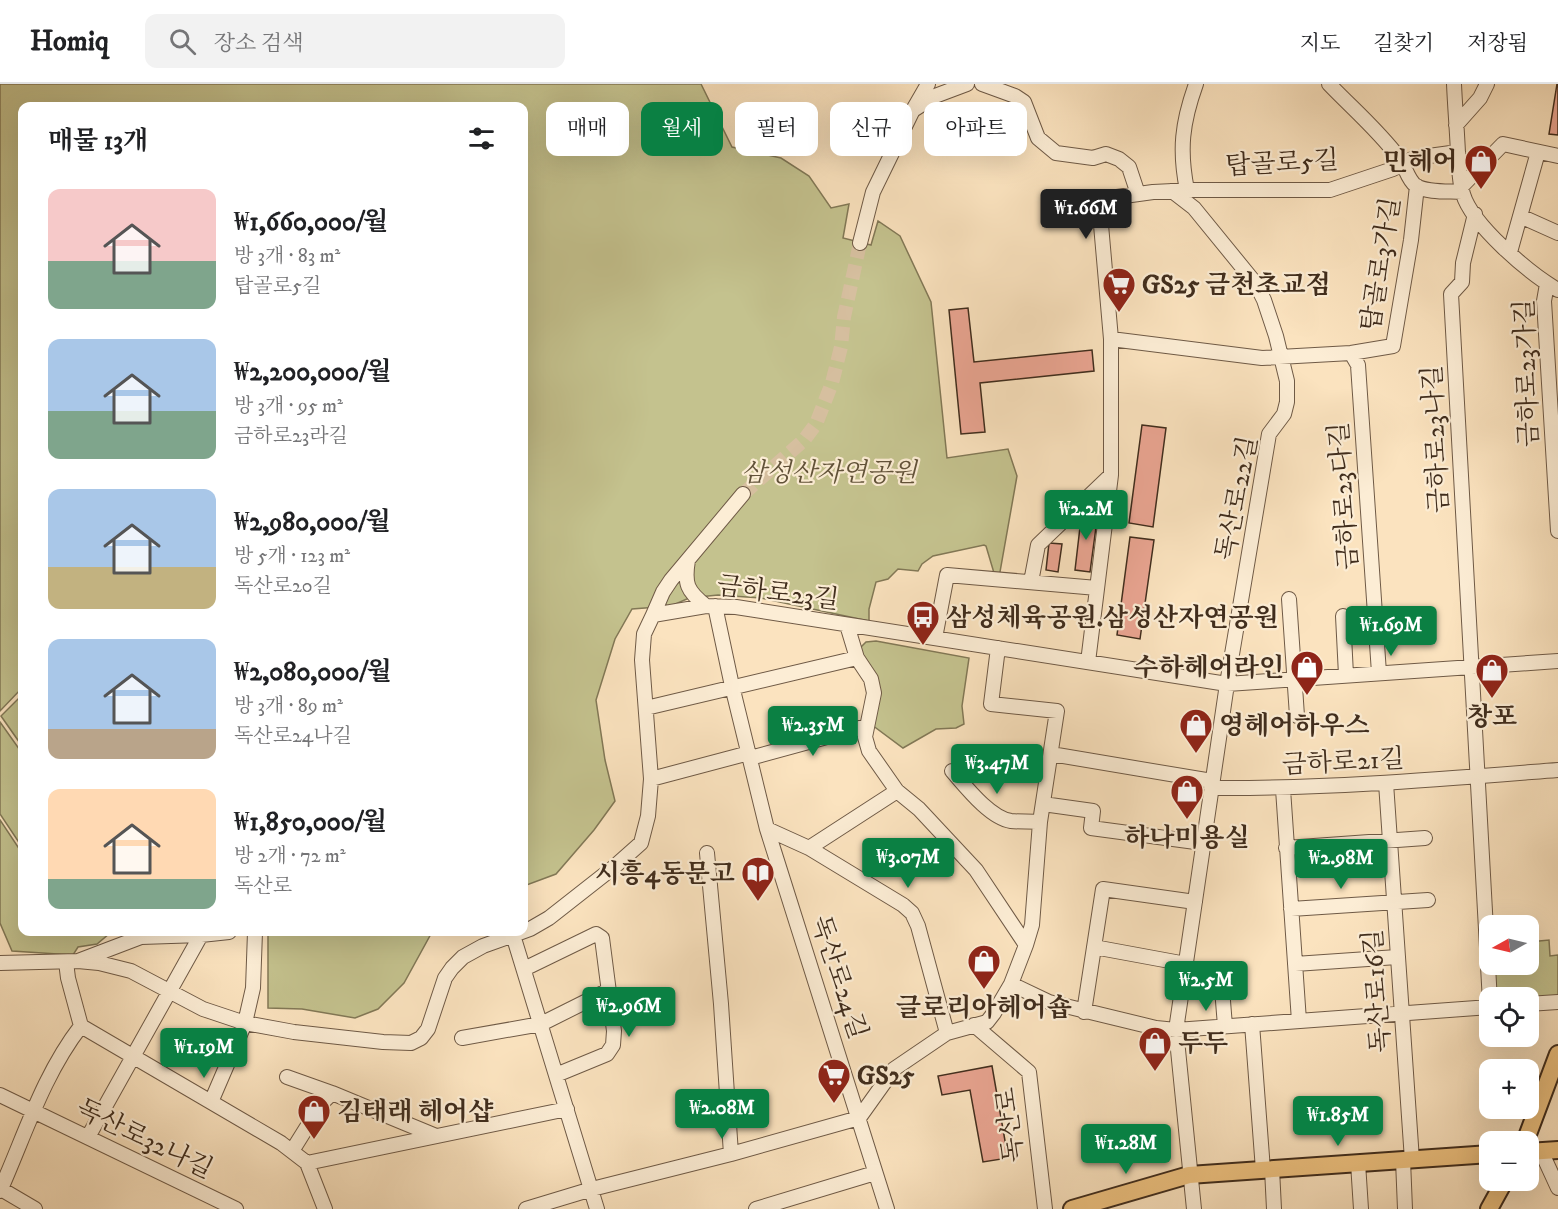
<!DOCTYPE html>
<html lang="ko">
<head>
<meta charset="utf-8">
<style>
	:root { --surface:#fff; --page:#f2f2f2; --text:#202124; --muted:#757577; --line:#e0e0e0; --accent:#0b8043 }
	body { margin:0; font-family:"IM FELL DW Pica","Noto Serif KR",serif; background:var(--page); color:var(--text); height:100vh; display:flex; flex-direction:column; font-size:22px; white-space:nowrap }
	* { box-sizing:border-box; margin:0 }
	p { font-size:20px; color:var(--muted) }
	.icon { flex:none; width:33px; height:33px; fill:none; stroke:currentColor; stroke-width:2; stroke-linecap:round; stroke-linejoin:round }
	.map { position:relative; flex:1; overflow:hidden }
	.side { position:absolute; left:18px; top:18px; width:510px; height:834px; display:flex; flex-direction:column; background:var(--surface); border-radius:12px; box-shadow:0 6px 24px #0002 }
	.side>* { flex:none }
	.top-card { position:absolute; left:546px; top:18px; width:570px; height:54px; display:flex; gap:12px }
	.needle { width:39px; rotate:262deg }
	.controls { position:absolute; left:1479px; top:831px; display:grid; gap:12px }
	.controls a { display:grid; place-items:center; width:60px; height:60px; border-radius:12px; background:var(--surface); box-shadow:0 6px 24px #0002; font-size:30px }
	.price { position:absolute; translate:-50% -51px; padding:0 14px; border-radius:6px; background:var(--accent); color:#fff; font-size:20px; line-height:39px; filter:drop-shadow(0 2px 3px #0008) }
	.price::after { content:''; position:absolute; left:50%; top:36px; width:18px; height:14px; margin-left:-9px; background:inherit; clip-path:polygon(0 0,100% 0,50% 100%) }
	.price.active { background:#222; color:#fff }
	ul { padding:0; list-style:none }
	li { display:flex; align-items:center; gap:18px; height:150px; padding:0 30px }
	li span { display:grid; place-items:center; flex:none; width:168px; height:120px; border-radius:12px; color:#555 }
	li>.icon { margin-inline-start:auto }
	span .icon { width:72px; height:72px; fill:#fffc; stroke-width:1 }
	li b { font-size:26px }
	h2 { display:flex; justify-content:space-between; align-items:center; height:72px; padding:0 30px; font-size:26px }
	.tag { padding:0 21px; border-radius:12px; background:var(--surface); box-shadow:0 6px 24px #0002; font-size:21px; line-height:54px }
	.tag.active { background:var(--accent); color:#fff }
	header { display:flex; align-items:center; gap:36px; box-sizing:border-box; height:84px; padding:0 30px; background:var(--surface); border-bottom:2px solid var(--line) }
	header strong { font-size:28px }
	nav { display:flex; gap:33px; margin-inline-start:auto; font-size:21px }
	.search { width:420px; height:54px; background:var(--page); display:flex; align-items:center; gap:15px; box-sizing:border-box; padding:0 21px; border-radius:12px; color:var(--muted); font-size:22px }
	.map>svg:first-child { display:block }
	.green { fill:#c4c28e; stroke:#827856; stroke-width:1.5 }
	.building { fill:#eaa592; stroke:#402d1d; stroke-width:1.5 }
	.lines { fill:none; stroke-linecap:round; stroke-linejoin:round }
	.minor-tunnel { stroke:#d6bf9f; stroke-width:14; stroke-dasharray:14 7; stroke-linecap:butt }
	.minor-casing { stroke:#6f5a46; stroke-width:16 }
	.major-casing { stroke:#402d1d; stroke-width:20 }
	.minor { stroke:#fcedd5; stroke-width:14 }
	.major { stroke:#eec280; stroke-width:16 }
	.labels { text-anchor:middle; stroke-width:4.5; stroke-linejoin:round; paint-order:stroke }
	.poi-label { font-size:26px; font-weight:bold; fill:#402d1d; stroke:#fcedd5; text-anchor:start }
	.street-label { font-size:26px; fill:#402d1d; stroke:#fcedd5 }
	.park-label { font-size:26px; font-style:italic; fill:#615239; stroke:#fcedd5 }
</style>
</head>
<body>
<header>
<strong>Homiq</strong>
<div class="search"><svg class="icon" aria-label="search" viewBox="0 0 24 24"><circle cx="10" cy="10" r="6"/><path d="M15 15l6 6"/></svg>장소 검색</div>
<nav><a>지도</a><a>길찾기</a><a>저장됨</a></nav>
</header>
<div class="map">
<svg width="1558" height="1125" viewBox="0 0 1558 1125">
	<rect width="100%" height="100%" fill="#fbe3bf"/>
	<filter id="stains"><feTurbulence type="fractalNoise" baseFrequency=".00333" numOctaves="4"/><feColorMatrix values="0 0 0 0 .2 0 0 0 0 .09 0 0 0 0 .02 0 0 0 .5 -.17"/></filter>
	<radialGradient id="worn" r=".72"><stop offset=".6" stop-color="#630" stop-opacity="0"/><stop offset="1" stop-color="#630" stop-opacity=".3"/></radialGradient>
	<path class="green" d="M0,0H701L732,63L781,74L809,92L831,124L849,120L843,154L871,161L878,137L900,152L931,218L947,374L1008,365L1017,392L1000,488L997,491L994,489L986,462L984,461L933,472L922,480L918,487L898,485L888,495L876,498L869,525V537L761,514L718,511L689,514L671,522L632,525L615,555L596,616L605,676L615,717L594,746L556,790L524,802V22H22V604L0,627Z
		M876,557L969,574L962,622L964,640L956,644L936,645L903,664L868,638L873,620L859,565L866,558Z
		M22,611V662L1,632Z
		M0,638L22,669V763L0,730Z
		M0,736L22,769V848H119L109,850L97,860L78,863L73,871L12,867L0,839Z
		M268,848H432L404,899L378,925L355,934L302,925L268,924Z
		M1549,856L1550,872L1558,871V911L1552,915L1497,913L1493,881L1528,880L1529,858Z"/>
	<path class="building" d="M1557,0H1558V51L1549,50Z
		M968,224L974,278L1092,266L1094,287L980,299L985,348L961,350L949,226Z
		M1142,341L1166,344L1153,443L1129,439Z
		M1082,426L1098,428L1090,488L1075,486Z
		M1130,453L1154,456L1140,555L1117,551Z
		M1049,459L1062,460L1058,488L1046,486Z
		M992,982L1008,1074L983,1078L970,1006L942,1011L938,992Z"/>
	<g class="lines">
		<path class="minor-tunnel" d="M743,410L804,356L816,340L832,299L841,263L844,233L860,159"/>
		<defs>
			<path id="minor" d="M982,0L1015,12L1024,18L1038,54L1056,69L1093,74L1106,70L1119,75L1129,83L1138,110
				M1329,0C1352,24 1379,47 1399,74C1406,83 1407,95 1416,102C1428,109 1449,107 1462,108
				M1454,0C1455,23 1457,46 1458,69C1459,82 1459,97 1463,110C1472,141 1530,190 1558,206
				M915,25L935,12L967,0
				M1456,41L1480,14L1487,0
				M1461,103L1503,60L1558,72
				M1187,106C1179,66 1182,39 1196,0
				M1172,107L1194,124L1256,200L1264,216L1276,252L1287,297V318L1284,330L1269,350L1227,600L1176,946L1194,1125
				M1475,130L1463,179L1462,198L1451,210L1490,918
				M1520,132L1558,149
				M860,159L873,108L913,26L928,0
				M1510,168L1538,68
				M1547,200L1544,217L1558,447
				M1111,255L1262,274L1351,269L1393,262L1411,156L1417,102
				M1351,269L1358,281L1379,589
				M688,476C684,500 687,507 706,522
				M1031,498L1038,461L1111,391
				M1289,515L1297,632
				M715,522L732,602L767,745L887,1125
				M653,531L663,508L671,496L743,410
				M1343,532L1346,591
				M847,541L857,574L871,595L874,609L865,653L869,667L897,707L919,725L976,786L1026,861
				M935,554L947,491L1097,504
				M1088,578L1111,391V255L1099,118L1117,113L1153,108L1193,106H1330L1393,85L1414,74L1458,68
				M646,624L857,574
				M1051,670L1212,697
				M750,674L867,642
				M952,687C966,703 990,734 1011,737C1020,738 1031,737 1040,738
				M651,695L749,669
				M1386,699L1412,1076
				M1211,704C1327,705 1443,695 1558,686
				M1283,705L1299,937
				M1043,720L1093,727L1091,744L1203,759
				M767,745L809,764L903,821L912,829L918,842L947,949
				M809,764L897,707
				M1286,764L1425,754
				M707,769L721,920L731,1070
				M1291,825L1428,816
				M513,851L597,1125
				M1094,863L1186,880
				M78,877L99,879L131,887L203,925L245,939L294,948L383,958L411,959L421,954L428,945L445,894L452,884L463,873L483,862L530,845L549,834L614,783L641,759L648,732L651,695L642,576L644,550L653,531L706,522L736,523L1227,600L1558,577
				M66,878L68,894L81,942
				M0,879L78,877L141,853L201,851L229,848
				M1295,880L1397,873
				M524,885L596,850L602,854L614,947L613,961L607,970L556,991
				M1221,892L1225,942
				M1011,900L1049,918L1156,944L1176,946L1490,923
				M1528,920L1558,918
				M1084,928L1103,805L1195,818
				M1252,940L1263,1086
				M974,941L1029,988L1045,1125
				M81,942L281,1059L307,1079L325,1125
				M462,954L541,940L609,906
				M287,993L332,1009L436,1052
				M0,1011L236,1125
				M211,1018L245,939L253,904L255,848
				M88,1053L201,851
				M292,1067L322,1019L332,1009
				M1541,1067L1558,1104
				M1403,1076L1405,1125
				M307,1079L567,1025
				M1358,1079L1361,1125
				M1272,1085L1274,1125
				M1,1105L35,1125
				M0,1107C25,1051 43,991 81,942
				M526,1125L592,1105L731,1070L859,1034L894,985L947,949L987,938L994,929L1011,900L1026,861L1032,841L1040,738L1057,627L991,620L998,564
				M756,1125L875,1089"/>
			<path id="major" d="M1525,1058L1558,970
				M1528,1068L1558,1066
				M1072,1125L1189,1091L1490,1070
				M1489,1125L1505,1096"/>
		</defs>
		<use href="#minor" class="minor-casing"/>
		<use href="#major" class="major-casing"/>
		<use href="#minor" class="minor"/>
		<use href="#major" class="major"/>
	</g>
	<defs>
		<symbol id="shop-pin" viewBox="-11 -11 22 30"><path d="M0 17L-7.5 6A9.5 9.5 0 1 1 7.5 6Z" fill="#8f2418" stroke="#fcedd5"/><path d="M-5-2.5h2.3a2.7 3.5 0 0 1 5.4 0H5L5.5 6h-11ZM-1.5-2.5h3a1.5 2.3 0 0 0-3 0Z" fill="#fff"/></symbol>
		<symbol id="supermarket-pin" viewBox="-11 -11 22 30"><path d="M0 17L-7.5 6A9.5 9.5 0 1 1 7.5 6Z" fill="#8f2418" stroke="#fcedd5"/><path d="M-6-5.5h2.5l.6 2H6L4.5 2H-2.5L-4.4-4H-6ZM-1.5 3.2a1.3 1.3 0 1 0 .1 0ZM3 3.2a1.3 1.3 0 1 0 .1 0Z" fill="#fff"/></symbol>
		<symbol id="bus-pin" viewBox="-11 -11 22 30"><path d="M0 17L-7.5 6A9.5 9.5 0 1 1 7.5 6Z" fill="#8f2418" stroke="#fcedd5"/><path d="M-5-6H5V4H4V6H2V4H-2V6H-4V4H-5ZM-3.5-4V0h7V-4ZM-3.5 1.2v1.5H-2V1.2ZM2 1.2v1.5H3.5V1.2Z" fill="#fff"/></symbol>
		<symbol id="library-pin" viewBox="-11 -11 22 30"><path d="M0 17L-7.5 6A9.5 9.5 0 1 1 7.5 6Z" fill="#8f2418" stroke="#fcedd5"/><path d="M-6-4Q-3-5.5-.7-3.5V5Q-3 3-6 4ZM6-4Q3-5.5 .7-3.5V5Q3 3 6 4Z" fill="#fff"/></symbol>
	</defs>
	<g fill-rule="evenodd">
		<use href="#shop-pin" x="1462" y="58" width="38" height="52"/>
		<use href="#supermarket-pin" x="1100" y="181" width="38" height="52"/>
		<use href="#bus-pin" x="904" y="514" width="38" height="52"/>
		<use href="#shop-pin" x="1288" y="564" width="38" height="52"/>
		<use href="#shop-pin" x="1473" y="567" width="38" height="52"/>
		<use href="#shop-pin" x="1177" y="622" width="38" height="52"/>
		<use href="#shop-pin" x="1168" y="688" width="38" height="52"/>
		<use href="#library-pin" x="739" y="770" width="38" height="52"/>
		<use href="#shop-pin" x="965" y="858" width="38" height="52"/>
		<use href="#shop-pin" x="1136" y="940" width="38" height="52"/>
		<use href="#supermarket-pin" x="815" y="972" width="38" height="52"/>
		<use href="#shop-pin" x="295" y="1008" width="38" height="52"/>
	</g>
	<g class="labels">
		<g class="poi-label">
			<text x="1458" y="86" text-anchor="end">민헤어</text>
			<text x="1142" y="209">GS25 금천초교점</text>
			<text x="946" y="542">삼성체육공원.삼성산자연공원</text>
			<text x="1284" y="592" text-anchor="end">수하헤어라인</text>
			<text x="1492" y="641" text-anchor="middle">창포</text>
			<text x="1219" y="650">영헤어하우스</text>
			<text x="1187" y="762" text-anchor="middle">하나미용실</text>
			<text x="735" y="798" text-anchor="end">시흥4동문고</text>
			<text x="984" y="932" text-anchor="middle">글로리아헤어숍</text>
			<text x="1178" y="968">두두</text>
			<text x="857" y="1000">GS25</text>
			<text x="337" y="1036">김태래 헤어샵</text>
		</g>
		<g class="street-label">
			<text transform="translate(1282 78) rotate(-3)" y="9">탑골로5길</text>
			<text transform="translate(1380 180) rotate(-81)" y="9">탑골로3가길</text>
			<text transform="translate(1526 289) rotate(-92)" y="9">금하로23가길</text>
			<text transform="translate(1435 355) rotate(-93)" y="9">금하로23나길</text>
			<text transform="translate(1343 412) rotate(-94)" y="9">금하로23다길</text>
			<text transform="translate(1236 414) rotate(-79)" y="9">독산로22길</text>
			<text transform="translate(778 508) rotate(7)" y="9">금하로23길</text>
			<text transform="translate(1343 677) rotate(-3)" y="9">금하로21길</text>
			<text transform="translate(840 893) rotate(72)" y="9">독산로24길</text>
			<text transform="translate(1376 907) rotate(-94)" y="9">독산로16길</text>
			<text transform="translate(1009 1041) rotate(-97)" y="9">독산로</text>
			<text transform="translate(145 1054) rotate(26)" y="9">독산로32나길</text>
		</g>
		<g class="park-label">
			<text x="829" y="397">삼성산자연공원</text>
		</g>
	</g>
	<rect width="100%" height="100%" filter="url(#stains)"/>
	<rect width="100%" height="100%" fill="url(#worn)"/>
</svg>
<div class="controls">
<a><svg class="needle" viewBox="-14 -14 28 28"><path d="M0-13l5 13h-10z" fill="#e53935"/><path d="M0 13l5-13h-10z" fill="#757577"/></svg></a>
<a><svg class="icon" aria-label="locate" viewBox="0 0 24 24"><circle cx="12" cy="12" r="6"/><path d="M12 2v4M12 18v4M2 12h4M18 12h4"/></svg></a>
<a>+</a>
<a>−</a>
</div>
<b class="price active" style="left:1086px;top:156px">₩1.66M</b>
<b class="price" style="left:1086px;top:457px">₩2.2M</b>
<b class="price" style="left:1391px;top:573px">₩1.69M</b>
<b class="price" style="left:813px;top:673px">₩2.35M</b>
<b class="price" style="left:997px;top:711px">₩3.47M</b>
<b class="price" style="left:908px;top:805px">₩3.07M</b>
<b class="price" style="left:1341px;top:806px">₩2.98M</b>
<b class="price" style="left:1206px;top:928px">₩2.5M</b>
<b class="price" style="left:629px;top:954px">₩2.96M</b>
<b class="price" style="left:204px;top:995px">₩1.19M</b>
<b class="price" style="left:722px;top:1056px">₩2.08M</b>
<b class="price" style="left:1338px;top:1063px">₩1.85M</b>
<b class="price" style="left:1126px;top:1091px">₩1.28M</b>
<div class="top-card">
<a class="tag">매매</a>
<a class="tag active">월세</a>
<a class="tag">필터</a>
<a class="tag">신규</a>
<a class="tag">아파트</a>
</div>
<section class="side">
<h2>매물 13개<svg class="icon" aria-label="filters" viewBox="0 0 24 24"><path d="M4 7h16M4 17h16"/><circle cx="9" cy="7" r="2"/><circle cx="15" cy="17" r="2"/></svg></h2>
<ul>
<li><span style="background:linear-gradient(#f6c9c9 60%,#7fa58c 0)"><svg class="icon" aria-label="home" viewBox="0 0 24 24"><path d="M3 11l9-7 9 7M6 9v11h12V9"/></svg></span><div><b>₩1,660,000/월</b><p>방 3개 · 83 m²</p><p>탑골로5길</p></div></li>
<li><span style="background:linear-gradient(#a9c7e8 60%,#7fa58c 0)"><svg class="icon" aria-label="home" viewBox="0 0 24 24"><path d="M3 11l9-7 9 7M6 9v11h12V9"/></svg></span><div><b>₩2,200,000/월</b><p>방 3개 · 95 m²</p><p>금하로23라길</p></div></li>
<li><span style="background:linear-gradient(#a9c7e8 65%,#c2b280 0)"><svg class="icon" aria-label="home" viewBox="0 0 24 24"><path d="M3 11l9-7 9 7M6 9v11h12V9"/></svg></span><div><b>₩2,980,000/월</b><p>방 5개 · 123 m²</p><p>독산로20길</p></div></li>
<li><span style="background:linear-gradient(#a9c7e8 75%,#b9a48a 0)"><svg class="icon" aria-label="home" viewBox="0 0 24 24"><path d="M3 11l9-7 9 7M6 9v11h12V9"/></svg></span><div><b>₩2,080,000/월</b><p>방 3개 · 89 m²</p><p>독산로24나길</p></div></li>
<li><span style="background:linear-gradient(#ffd9b3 75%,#7fa58c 0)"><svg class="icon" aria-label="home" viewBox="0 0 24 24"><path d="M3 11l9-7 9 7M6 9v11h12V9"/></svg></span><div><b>₩1,850,000/월</b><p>방 2개 · 72 m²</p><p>독산로</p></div></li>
</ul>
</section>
</div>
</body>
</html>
